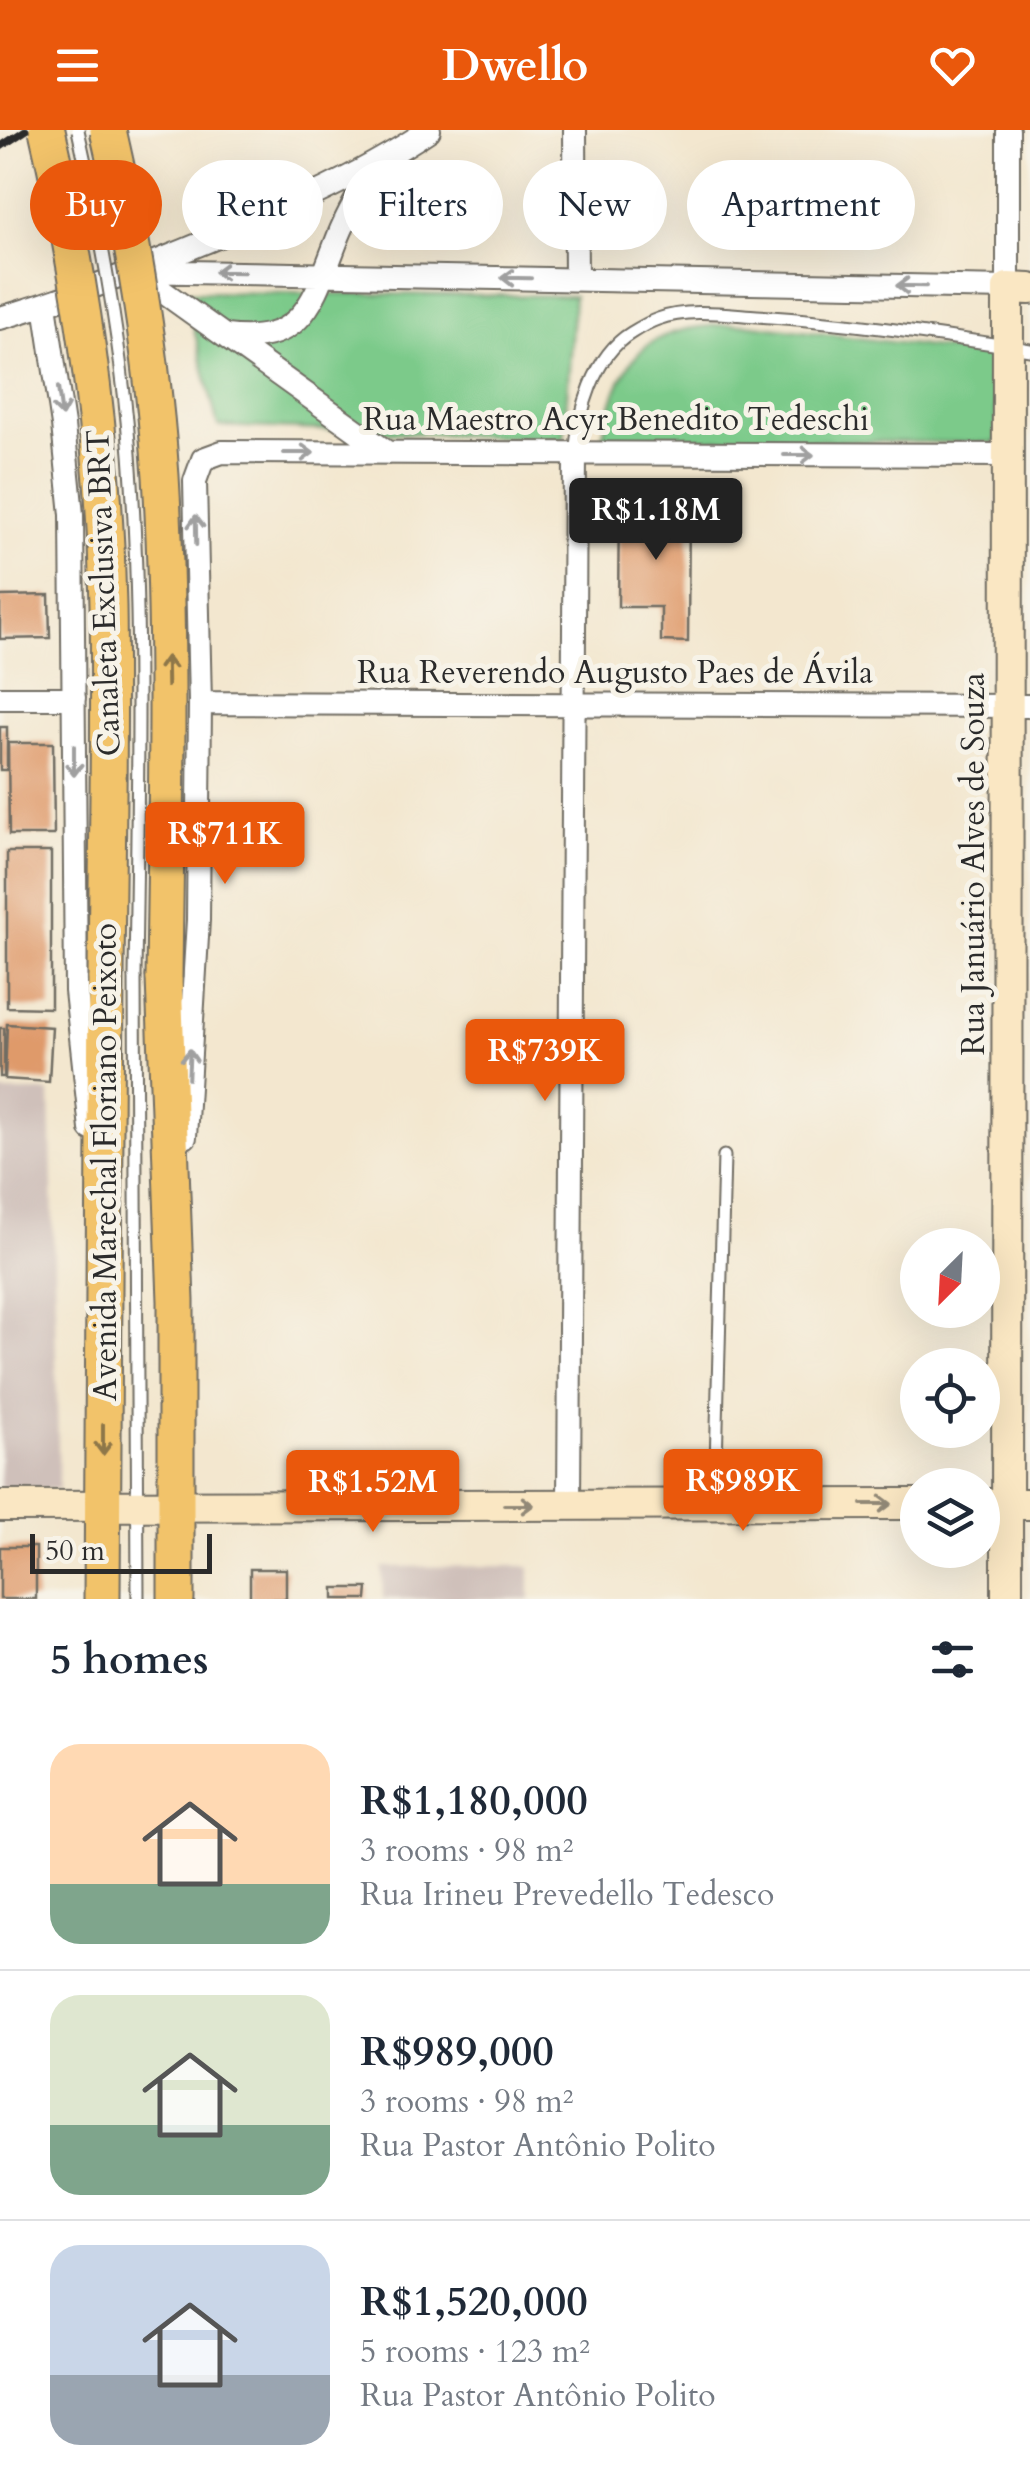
<!DOCTYPE html>
<html lang="en">
<head>
<meta charset="utf-8">
<style>
	:root { --surface:#fff; --page:#f2f2f3; --text:#1f2937; --muted:#747a83; --line:#e0e1e3; --accent:#ea580c }
	body { margin:0; font-family:Cardo,serif; background:var(--page); color:var(--text); height:100vh; display:flex; flex-direction:column; font-size:38px; white-space:nowrap }
	* { box-sizing:border-box; margin:0 }
	p { font-size:32px; color:var(--muted) }
	.icon { flex:none; width:55px; height:55px; fill:none; stroke:currentColor; stroke-width:2; stroke-linecap:round; stroke-linejoin:round }
	.map { position:relative; height:1469px; overflow:hidden }
	.details { display:flex; flex-direction:column; background:var(--surface); flex:1 }
	.details>* { flex:none }
	.hud { position:absolute; left:30px; top:30px; width:970px; height:90px; display:flex; gap:20px }
	.needle { width:65px; rotate:204deg }
	.buttons { position:absolute; left:900px; top:1098px; display:grid; gap:20px }
	.buttons a { display:grid; place-items:center; width:100px; height:100px; border-radius:50%; background:var(--surface); box-shadow:0 10px 40px #0002; font-size:50px }
	.scale { position:absolute; left:30px; bottom:25px; width:182px; box-sizing:border-box; padding-left:10px; border:5px solid #2b2b2b; border-top:0; font-size:28px; line-height:35px; white-space:nowrap; color:#2b2b2b; -webkit-text-stroke:8px #f7f3e8; paint-order:stroke }
	.price { position:absolute; translate:-50% -85px; padding:0 22px; border-radius:10px; background:var(--accent); color:#fff; font-size:32px; line-height:65px; filter:drop-shadow(0 2px 5px #0008) }
	.price::after { content:''; position:absolute; left:50%; top:60px; width:30px; height:22px; margin-left:-15px; background:inherit; clip-path:polygon(0 0,100% 0,50% 100%) }
	.price.current { background:#222; color:#fff }
	ul { padding:0; list-style:none }
	li { display:flex; align-items:center; gap:30px; height:250px; padding:0 50px }
	li+li { border-top:2px solid var(--line) }
	li span { display:grid; place-items:center; flex:none; width:280px; height:200px; border-radius:30px; color:#555 }
	li>.icon { margin-inline-start:auto }
	span .icon { width:120px; height:120px; fill:#fffc; stroke-width:1 }
	li b { font-size:42px }
	h2 { display:flex; justify-content:space-between; align-items:center; height:120px; padding:0 50px; font-size:42px }
	.pill { padding:0 35px; border-radius:45px; background:var(--surface); box-shadow:0 10px 40px #0002; font-size:35px; line-height:90px }
	.pill.current { background:var(--accent); color:#fff }
	header { display:flex; justify-content:space-between; align-items:center; height:130px; padding:0 50px; background:var(--accent); color:#fff; font-size:45px; font-weight:600 }
	.map>svg:first-child { display:block }
	.industrial { fill:#cfc0ba }
	.green { fill:#7bca8a; stroke:#537a5a; stroke-width:2.5 }
	.building { fill:#df9a6a }
	.lines { fill:none; stroke-linecap:round; stroke-linejoin:round }
	.lane-casing { stroke:#716d64; stroke-width:15 }
	.street-casing { stroke:#716d64; stroke-width:26 }
	.secondary-casing { stroke:#716d64; stroke-width:34 }
	.primary-casing { stroke:#716d64; stroke-width:39 }
	.lane { stroke:#fff; stroke-width:11 }
	.street { stroke:#fff; stroke-width:22 }
	.secondary { stroke:#fae7c3; stroke-width:30 }
	.primary { stroke:#f2c36a; stroke-width:35 }
	.rail { stroke:#2b2b2b; stroke-width:8 }
	.lane-bridge-casing { stroke:#716d64; stroke-width:15; stroke-linecap:butt }
	.primary-bridge-casing { stroke:#716d64; stroke-width:39; stroke-linecap:butt }
	.lane-bridge { stroke:#fff; stroke-width:11 }
	.primary-bridge { stroke:#f2c36a; stroke-width:35 }
	.oneway { stroke:#a0a0a0 }
	.oneway2 { stroke:#8e774a }
	.oneway3 { stroke:#928977 }
	.labels { text-anchor:middle; stroke-width:10; stroke-linejoin:round; paint-order:stroke }
	.street-label { font-size:32px; fill:#2b2b2b; stroke:#f7f3e8 }
</style>
</head>
<body>
<header><svg class="icon" aria-label="menu" viewBox="0 0 24 24"><path d="M4 6h16M4 12h16M4 18h16"/></svg>Dwello<svg class="icon" aria-label="heart" viewBox="0 0 24 24"><path d="M12 20l-8-8c-3-5 5-10 8-4 3-6 11-1 8 4z"/></svg></header>
<div class="map">
<svg width="1030" height="1469" viewBox="0 0 1030 1469">
	<rect width="100%" height="100%" fill="#f7f3e8"/>
	<filter id="ink" filterUnits="userSpaceOnUse"><feTurbulence type="fractalNoise" baseFrequency=".01" numOctaves="2"/><feDisplacementMap in="SourceGraphic" scale="20" xChannelSelector="R" yChannelSelector="G"/><feConvolveMatrix kernelMatrix="1 2 1 2 8 2 1 2 1" color-interpolation-filters="sRGB"/></filter>
	<filter id="wash" filterUnits="userSpaceOnUse"><feTurbulence type="fractalNoise" baseFrequency=".0048" numOctaves="4" result="noise"/><feDisplacementMap in="SourceGraphic" scale="40" xChannelSelector="R" yChannelSelector="G"/><feGaussianBlur stdDeviation="2.25" result="paint"/><feColorMatrix in="noise" values="0 0 0 0 0 0 0 0 0 0 0 0 0 0 0 0 0 1.4 0 .05"/><feComposite in="paint" operator="in"/></filter>
	<g filter="url(#wash)">
		<rect width="100%" height="100%" fill="#f3e7cf"/>
		<path class="industrial" d="M0,962H50L59,1359H0Z
			M530,1436V1469H383L382,1437Z"/>
		<path class="green" d="M185,162L574,166L564,309L218,296Z
			M746,194L996,225L997,313L602,308C625,213 650,196 746,194Z"/>
		<g id="blocks">
			<path class="building" d="M619,373L689,374L688,512L661,511V477H618Z
				M49,465L50,508L0,509V466Z
				M0,597H7V640H0Z
				M8,613H53L54,705H9Z
				M7,722H51V878L7,877Z
				M7,894L52,897L49,952L5,949Z
				M0,898H4V947H0Z
				M0,1417H36V1469H0Z
				M250,1439H286V1469H250Z
				M334,1458H368L367,1469H334Z"/>
		</g>
	</g>
	<g filter="url(#ink)">
		<use href="#blocks" fill-opacity="0" stroke="#716d64" stroke-width="2.5"/>
		<g class="lines">
			<defs>
				<path id="lane" d="M575,324C579,283 593,226 631,203C639,198 649,192 658,189C688,178 727,184 757,186C849,192 940,205 1030,220
					M135,848L138,1469
					M715,1374L724,1026"/>
				<path id="street" d="M575,0L576,149
					M134,141L1008,158V0
					M134,141L388,323
					M45,175L63,295L72,385L76,861L91,999
					M0,188C64,170 126,144 188,119C273,84 353,51 429,0
					M226,206C307,216 314,167 339,105C349,80 363,58 376,35
					M0,568H74
					M200,573L1030,576
					M185,1007L198,790L200,573L195,351L203,329L222,322L1008,325
					M569,1375L575,324"/>
				<path id="secondary" d="M982,1374H1030
					M0,1376L918,1374
					M1007,1469L1008,158L1030,159"/>
				<path id="primary" d="M164,848L176,1171V1469
					M102,1469L106,847"/>
			</defs>
			<use href="#lane" class="lane-casing"/>
			<use href="#street" class="street-casing"/>
			<use href="#secondary" class="secondary-casing"/>
			<use href="#primary" class="primary-casing"/>
			<use href="#lane" class="lane"/>
			<use href="#street" class="street"/>
			<use href="#secondary" class="secondary"/>
			<use href="#primary" class="primary"/>
			<path class="rail" d="M0,17L26,0"/>
			<defs>
				<path id="lane-bridge" d="M78,0C104,116 125,234 132,353C142,518 137,683 135,848"/>
				<path id="primary-bridge" d="M47,0C83,155 105,315 108,475C110,599 107,723 106,847
					M108,0C134,113 153,230 161,346C171,513 166,681 164,848"/>
			</defs>
			<use href="#lane-bridge" class="lane-bridge-casing"/>
			<use href="#primary-bridge" class="primary-bridge-casing"/>
			<use href="#lane-bridge" class="lane-bridge"/>
			<use href="#primary-bridge" class="primary-bridge"/>
		</g>
		<defs><path id="oneway-shaft" d="M-6 0H5M1.5-3L5.5 0L1.5 3" fill="none" stroke-width="1.6" stroke-linecap="round" stroke-linejoin="round" transform="scale(2.5)"/></defs>
		<g class="oneway">
			<use href="#oneway-shaft" transform="translate(229 142) rotate(-179)"/>
			<use href="#oneway-shaft" transform="translate(516 148) rotate(-179)"/>
			<use href="#oneway-shaft" transform="translate(911 156) rotate(-179)"/>
			<use href="#oneway-shaft" transform="translate(60 272) rotate(82)"/>
			<use href="#oneway-shaft" transform="translate(299 323)"/>
			<use href="#oneway-shaft" transform="translate(799 325)"/>
			<use href="#oneway-shaft" transform="translate(196 400) rotate(-91)"/>
			<use href="#oneway-shaft" transform="translate(74 631) rotate(90)"/>
			<use href="#oneway-shaft" transform="translate(189 934) rotate(-87)"/>
		</g>
		<g class="oneway2">
			<use href="#oneway-shaft" transform="translate(167 541) rotate(-91)"/>
			<use href="#oneway-shaft" transform="translate(103 1310) rotate(90)"/>
		</g>
		<g class="oneway3">
			<use href="#oneway-shaft" transform="translate(877 1374)"/>
			<use href="#oneway-shaft" transform="translate(519 1375)"/>
		</g>
	</g>
	<g class="labels">
		<g class="street-label">
			<text x="616" y="300">Rua Maestro Acyr Benedito Tedeschi</text>
			<text transform="translate(103 463) rotate(-92)" y="11">Canaleta Exclusiva BRT</text>
			<text x="615" y="553">Rua Reverendo Augusto Paes de Ávila</text>
			<text transform="translate(973 734) rotate(-90)" y="11">Rua Januário Alves de Souza</text>
			<text transform="translate(105 1032) rotate(-90)" y="11">Avenida Marechal Floriano Peixoto</text>
		</g>
	</g>
</svg>
<div class="buttons">
<a><svg class="needle" viewBox="-14 -14 28 28"><path d="M0-13l5 13h-10z" fill="#e53935"/><path d="M0 13l5-13h-10z" fill="#747a83"/></svg></a>
<a><svg class="icon" aria-label="locate" viewBox="0 0 24 24"><circle cx="12" cy="12" r="6"/><path d="M12 2v4M12 18v4M2 12h4M18 12h4"/></svg></a>
<a><svg class="icon" aria-label="layers" viewBox="0 0 24 24"><path d="M12 4l9 5-9 5-9-5zM3 14l9 5 9-5"/></svg></a>
</div>
<div class="scale">50 m</div>
<b class="price current" style="left:656px;top:433px">R$1.18M</b>
<b class="price" style="left:225px;top:757px">R$711K</b>
<b class="price" style="left:545px;top:974px">R$739K</b>
<b class="price" style="left:743px;top:1404px">R$989K</b>
<b class="price" style="left:373px;top:1405px">R$1.52M</b>
<div class="hud">
<a class="pill current">Buy</a>
<a class="pill">Rent</a>
<a class="pill">Filters</a>
<a class="pill">New</a>
<a class="pill">Apartment</a>
</div>
</div>
<section class="details">
<h2>5 homes<svg class="icon" aria-label="filters" viewBox="0 0 24 24"><path d="M4 7h16M4 17h16"/><circle cx="9" cy="7" r="2"/><circle cx="15" cy="17" r="2"/></svg></h2>
<ul>
<li><span style="background:linear-gradient(#ffd9b3 70%,#7fa58c 0)"><svg class="icon" aria-label="home" viewBox="0 0 24 24"><path d="M3 11l9-7 9 7M6 9v11h12V9"/></svg></span><div><b>R$1,180,000</b><p>3 rooms · 98 m²</p><p>Rua Irineu Prevedello Tedesco</p></div></li>
<li><span style="background:linear-gradient(#dfe7d0 65%,#7fa58c 0)"><svg class="icon" aria-label="home" viewBox="0 0 24 24"><path d="M3 11l9-7 9 7M6 9v11h12V9"/></svg></span><div><b>R$989,000</b><p>3 rooms · 98 m²</p><p>Rua Pastor Antônio Polito</p></div></li>
<li><span style="background:linear-gradient(#c9d6e8 65%,#9aa5b1 0)"><svg class="icon" aria-label="home" viewBox="0 0 24 24"><path d="M3 11l9-7 9 7M6 9v11h12V9"/></svg></span><div><b>R$1,520,000</b><p>5 rooms · 123 m²</p><p>Rua Pastor Antônio Polito</p></div></li>
</ul>
</section>
</body>
</html>
